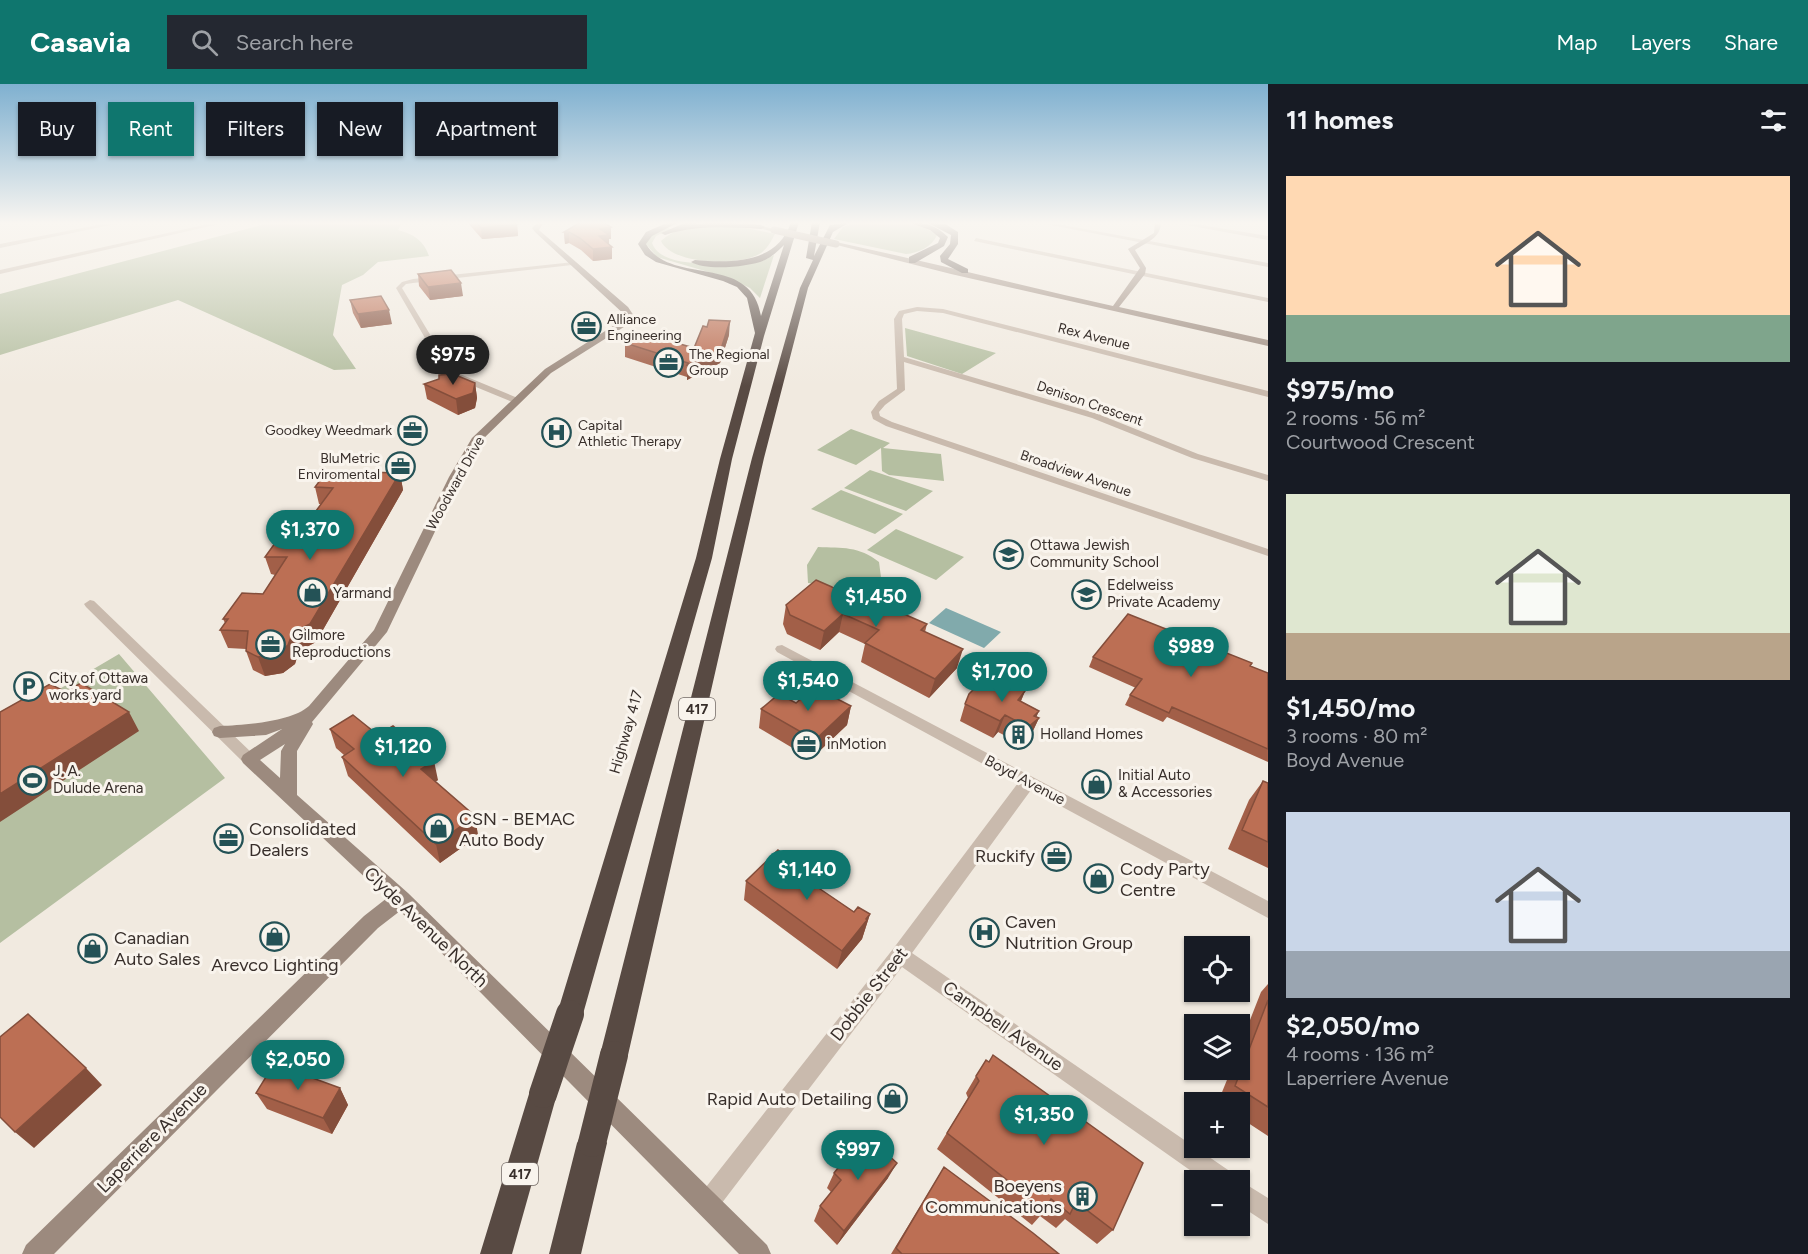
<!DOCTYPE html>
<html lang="en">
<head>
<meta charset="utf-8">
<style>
	:root { --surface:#171b24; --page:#242831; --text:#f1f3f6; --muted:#9ea1a6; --accent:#0f766e }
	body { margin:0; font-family:Figtree,sans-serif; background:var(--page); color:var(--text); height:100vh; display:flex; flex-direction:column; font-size:22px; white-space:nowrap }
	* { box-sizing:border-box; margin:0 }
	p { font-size:20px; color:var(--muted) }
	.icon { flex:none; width:33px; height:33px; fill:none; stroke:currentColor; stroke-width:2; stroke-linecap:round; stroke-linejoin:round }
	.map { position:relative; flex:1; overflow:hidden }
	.side { display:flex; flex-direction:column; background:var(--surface); width:540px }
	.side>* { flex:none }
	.banner { position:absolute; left:18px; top:18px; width:570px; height:54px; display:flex; gap:12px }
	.buttons { position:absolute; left:1184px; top:852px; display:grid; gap:12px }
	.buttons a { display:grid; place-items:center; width:66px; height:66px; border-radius:0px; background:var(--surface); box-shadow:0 2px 4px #0004; font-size:30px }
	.price { position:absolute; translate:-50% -51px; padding:0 14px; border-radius:21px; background:var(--accent); color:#fff; font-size:20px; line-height:39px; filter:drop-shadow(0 2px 3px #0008) }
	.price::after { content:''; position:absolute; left:50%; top:36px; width:18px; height:14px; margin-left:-9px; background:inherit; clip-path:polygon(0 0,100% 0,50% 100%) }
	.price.selected { background:#222; color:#fff }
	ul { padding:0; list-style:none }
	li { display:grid; align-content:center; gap:12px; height:318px; padding:0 18px }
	li span { display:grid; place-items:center; height:186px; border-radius:0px; color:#555 }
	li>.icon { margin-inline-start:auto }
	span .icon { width:108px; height:108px; fill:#fffc; stroke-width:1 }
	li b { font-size:26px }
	h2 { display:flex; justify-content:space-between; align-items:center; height:72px; padding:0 18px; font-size:26px }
	.chip { padding:0 21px; border-radius:0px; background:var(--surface); box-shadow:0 2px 4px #0004; font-size:21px; line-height:54px }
	.chip.selected { background:var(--accent); color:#fff }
	header { display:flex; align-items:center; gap:36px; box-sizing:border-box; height:84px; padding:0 30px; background:var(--accent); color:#fff }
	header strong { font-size:28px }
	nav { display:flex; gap:33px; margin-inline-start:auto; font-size:21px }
	.search { width:420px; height:54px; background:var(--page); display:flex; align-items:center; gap:15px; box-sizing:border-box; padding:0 21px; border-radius:0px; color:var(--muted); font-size:22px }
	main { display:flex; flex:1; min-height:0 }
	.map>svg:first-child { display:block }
	.green { fill:#b5bfa1 }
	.water { fill:#81aaac }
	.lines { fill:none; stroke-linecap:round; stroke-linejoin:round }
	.street { fill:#c9baad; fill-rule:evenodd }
	.secondary { fill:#9c8a7e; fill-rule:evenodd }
	.highway { fill:#584a43; fill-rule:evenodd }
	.secondary-bridge { stroke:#9c8a7e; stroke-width:7 }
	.highway-bridge { stroke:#584a43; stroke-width:28 }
	.wall { fill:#a25f48 }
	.shaded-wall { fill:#844e3b }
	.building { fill:#bc6f54; stroke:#844e3b; stroke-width:1.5 }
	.labels { text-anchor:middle; stroke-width:6; stroke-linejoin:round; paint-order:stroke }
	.far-poi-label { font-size:14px; fill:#382f2b; stroke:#f9f4ed; text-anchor:start }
	.far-street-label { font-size:14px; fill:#382f2b; stroke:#f9f4ed }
	.shield { fill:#f9f4ed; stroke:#726a65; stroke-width:1.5 }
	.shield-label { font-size:14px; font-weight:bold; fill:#382f2b }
	.poi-label { font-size:15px; fill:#382f2b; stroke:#f9f4ed; text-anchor:start }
	.street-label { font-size:15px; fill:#382f2b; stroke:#f9f4ed }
	.near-poi-label { font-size:18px; fill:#382f2b; stroke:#f9f4ed; text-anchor:start }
	.near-street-label { font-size:18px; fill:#382f2b; stroke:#f9f4ed }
</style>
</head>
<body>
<header>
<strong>Casavia</strong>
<div class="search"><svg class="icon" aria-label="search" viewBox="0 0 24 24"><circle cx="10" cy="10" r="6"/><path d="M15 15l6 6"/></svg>Search here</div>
<nav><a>Map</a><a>Layers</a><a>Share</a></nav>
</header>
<main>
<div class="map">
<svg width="1268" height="1170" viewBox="0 0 1268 1170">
	<rect width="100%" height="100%" fill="#f1eae0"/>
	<path class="green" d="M273,138H399L402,139L398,146C414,150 424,157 429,172L378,178L363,191L342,201L333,251L356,285L334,286L178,216L0,271V210Z
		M860,138C886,138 915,135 937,151C932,163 918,169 906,170L834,155L843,143Z
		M741,143L775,150C771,157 768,164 761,169C741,183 672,181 661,157C680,138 716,143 741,143Z
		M668,144L670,145L656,152L652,159C663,190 741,177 766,175L774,171L760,214L750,204L729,194L657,173L646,160L647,155L658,147Z
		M905,244L996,269L962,290L907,272Z
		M851,345L890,359L883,364L941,370L944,397L889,391L882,387L881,364L856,381L817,366Z
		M870,386L933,407L906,427L844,404Z
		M841,406L903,430L875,450L811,425Z
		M896,445L964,473L936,496L867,466Z
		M818,463C842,464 859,462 879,478L882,501L876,508L808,499L807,481Z
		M119,570L225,694L0,859V640Z"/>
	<path class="water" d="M946,524L1001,548L984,564L929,539Z"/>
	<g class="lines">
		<path class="street" d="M113,138H125L0,164V160Z
			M217,138H228L0,190V186Z
			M1035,138H1047L1268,179V183Z
			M1170,138H1183L1268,152V156Z
			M976,154L1268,214V218L974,157Z
			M574,178L572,181L413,199L406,200L402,204L449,282L460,290L520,315L521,317L517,320L454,294L443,285L396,204L402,198L413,195Z
			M917,223L943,225L1268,307V313L943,229L917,227L904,230L902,235L904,273L1098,330L1198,370L1268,391V397L1192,374L1092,334L904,278L905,306L885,321L879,328L880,332L892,338L1268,465V472L886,342L873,335L871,328L879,317L897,305L894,235L899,227Z
			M90,516L94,517L254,671L257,675L254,679H244L86,523L84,520Z
			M782,561L1268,817V834L1031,706L912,869L1231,1088L1234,1096H1204L902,883L715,1128L707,1132L699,1128L695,1120L699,1112L893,865L1018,699L777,568L775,565L777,562Z
			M1237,1096H1239L1268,1114V1140L1239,1121V1096Z"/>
		<path class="secondary" d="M538,138H544L539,146L628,223L634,232L627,241L551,289L480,358L461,393L387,548L312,638L313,640L297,667V711L408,809L767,1161L771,1170H739L400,827L378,844L54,1170H22L26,1161L364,832L387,814L243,679L241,675L243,671L282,645L266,651L220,654L214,652L212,648L214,644L220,642C245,641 291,638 309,622L374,546L449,393L472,354L545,285L621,237L626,232L535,148L532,144ZM285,660L281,667L280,694L260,676Z
			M736,138H747L777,146L774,148Z
			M1155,138H1161C1161,154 1147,158 1135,166L1146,184L1145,190L1119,223L1268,256V262L951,190L833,160L836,158C929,178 1020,201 1113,222L1140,184L1128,165L1154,149Z"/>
		<path class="highway" d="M669,138H679L652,152L646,160C671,203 751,168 761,232L784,161C778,167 773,172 765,176C750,183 705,187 691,178L695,176C731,179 778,180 791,138H799L764,252L732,375L712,474L583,930L579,939L570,943L561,939L557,930L696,474L720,375L755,249L747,214L737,203L723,197L656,178L645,171L638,160L646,148Z
			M687,138H698L695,140L718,138L761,141L765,143L761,145C728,143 697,141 665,151L661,149Z
			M812,138H820L814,172L830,141L850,138L833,148L808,204L764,374L628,971L624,981L614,985L604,981L600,971L752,374L800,204L813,176L806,174Z
			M907,138C924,138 936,141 948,153L944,162L915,179H909V173L938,159L940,154L930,146Z
			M926,138L945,140L958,148V160L948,175L968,185V189H962L941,178L940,172L950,160L951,151Z
			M543,996L553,1000L557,1010L512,1170H480L529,1010L533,1000Z
			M592,1044L602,1049L607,1059L581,1170H549L577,1059L582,1049Z"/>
		<path class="secondary-bridge" d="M774,146L836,160"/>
		<path class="highway-bridge" d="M543,1010L570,930
			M592,1059L614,971"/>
	</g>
	<path class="wall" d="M467,138H514L517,140L518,152L482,155Z
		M611,143V155H609V161L612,175L593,177L581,166L569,159L565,160L564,148Z
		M418,190L463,212L430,216L419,202Z
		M350,216L392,240L361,244L353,229Z
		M729,251L720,279L687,296V293L625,273V259L694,264Z
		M475,299L477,314L475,324L458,331L427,315L424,300Z
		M400,389L403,406L316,558L299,567L295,580L283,589L265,592L253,586L246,567V565L228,564L220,546L225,539L223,535L263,510L275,491L271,490L265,473L313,431L321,420H319L315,403Z
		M786,521L896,531L927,540L925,548L957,584L929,614L861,578L865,560L839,548L820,566L787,550L783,540Z
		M1093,573L1250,582L1268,589V678L1167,633L1163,638L1125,621L1130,611L1136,604L1089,583Z
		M998,603L1025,607L1021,617L1039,627L1036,633L1039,634L1031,651L1021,660L998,648L993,654L960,637L965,620Z
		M796,619L851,622L847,641L811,675L759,644L761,625Z
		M330,645L378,651L438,696L435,698L475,732L478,752L440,779L348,692L342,673L344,671L336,664Z
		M1263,697L1268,699V784L1228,765L1249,716Z
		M804,784L802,793L854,828L870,830L862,855L837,885L744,816L746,797Z
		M1268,900V1052L1239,1033V1018H1218L1231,986H1239V964L1261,908Z
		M976,992L1113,1146L1097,1160L1065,1135L1056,1144L1040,1132L1032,1141L937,1065L968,1014L966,1009Z
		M340,1004L348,1021L332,1050L267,1025L256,1009Z
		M944,1083L1059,1170H891Z
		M834,1089L888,1094L837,1161L814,1137L820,1122L831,1108L827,1104Z"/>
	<path class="shaded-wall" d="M517,140L518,152L482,155L481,144Z
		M611,143V155H609V162L600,164V145Z
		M564,148H569V159L565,160Z
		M612,163V175L593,177V165Z
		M461,199L463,212L430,216L428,203Z
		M389,226L392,240L361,244L358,230Z
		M730,237L729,251L720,279L687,296V281Z
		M475,299L477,314L475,324L458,331L456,315Z
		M400,389L403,406L316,558L299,567L295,580L283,589L265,592L258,573L293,548Z
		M843,530L839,548L820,566L824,547Z
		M963,565L957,584L929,614L935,595Z
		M1025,607L1018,624V616Z
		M851,622L847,641L811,675L815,656Z
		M1039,627L1034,638L1039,634L1031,651L1021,660L1028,643L1034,632Z
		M129,628L139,647L0,738V710Z
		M1005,631L998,648L993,654L1000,637Z
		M434,677L438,696L425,704L421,685Z
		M475,732L478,752L440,779L436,760Z
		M804,784L800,803L798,790Z
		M870,830L862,855L837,885L842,867Z
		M86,984L102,1001L34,1064L15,1048Z
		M340,1004L348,1021L332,1050L323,1034Z
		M897,1079L888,1094L837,1161L844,1147Z"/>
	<path class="building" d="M476,138H514L517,140L481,144Z
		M581,138H603L611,143L600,145L609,151L599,152L612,163L593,165L580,154L569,148H564Z
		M451,186L461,199L428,203L418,190Z
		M381,212L389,226L358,230L350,216Z
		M709,236L730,237L721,265L687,281L688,279L625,259L646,250L694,264L703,242L707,243Z
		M453,290L475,299L473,309L456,315L424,300L439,295V291Z
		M327,387L400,389L310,540L293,548L288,561L276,570L258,573L246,567L248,547L220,546L228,535H223L242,509L263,510L287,473H265L296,430L313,431L333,404L315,403Z
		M816,496L896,531L899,528L927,540L921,546L963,565L935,595L865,559L879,546L843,530L824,547L790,531L786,521Z
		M1128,530L1252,579L1250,582L1268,589V665L1172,623L1169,629L1130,611L1142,595L1093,573Z
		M983,596L998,603L1003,597L1025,607L1018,616L1039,627L1034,632L1039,634L1028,643L1005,631L1000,637L965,620L969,610Z
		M81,599L129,628L0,710V628L50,600L66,608Z
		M814,603L851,622L815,656L761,625L779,610L796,619Z
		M353,631L378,651L393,642L434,677L421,685L475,732L436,760L342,673L354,665L330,645Z
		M1263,697L1268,699V758L1242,746Z
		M778,766L804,784L798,790L854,828L858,823L870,830L866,835L867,836L842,867L746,797Z
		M1268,916V1023L1235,1002Z
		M28,930L86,984L15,1048L0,1033V953Z
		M993,971L1143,1079L1113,1146L1076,1118L1070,1130L1051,1115L1045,1126L947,1049L979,997L976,992L986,976L989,978Z
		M274,980L340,1004L323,1034L256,1009Z
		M865,1050L897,1079L844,1147L820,1122L841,1096L834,1089Z
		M944,1083L1033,1149L1059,1170H902L896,1164Z"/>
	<linearGradient id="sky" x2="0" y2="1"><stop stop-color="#7fb0d0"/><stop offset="0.46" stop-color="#f9f6f1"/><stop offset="1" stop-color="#f9f6f1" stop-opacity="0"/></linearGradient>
	<rect width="1268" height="302" fill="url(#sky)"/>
	<defs>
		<symbol id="office-ring" viewBox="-11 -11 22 22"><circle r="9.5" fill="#f9f4ed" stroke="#245256" stroke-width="1.5"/><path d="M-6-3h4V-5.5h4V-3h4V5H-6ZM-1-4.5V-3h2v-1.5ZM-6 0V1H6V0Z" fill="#245256"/></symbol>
		<symbol id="hospital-ring" viewBox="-11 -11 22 22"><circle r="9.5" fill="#f9f4ed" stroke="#245256" stroke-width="1.5"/><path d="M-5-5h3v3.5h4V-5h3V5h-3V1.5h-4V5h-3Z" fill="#245256"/></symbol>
		<symbol id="school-ring" viewBox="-11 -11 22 22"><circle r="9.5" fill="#f9f4ed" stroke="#245256" stroke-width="1.5"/><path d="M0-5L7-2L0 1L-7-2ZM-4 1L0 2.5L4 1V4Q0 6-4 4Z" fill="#245256"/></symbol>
		<symbol id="shop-ring" viewBox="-11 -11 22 22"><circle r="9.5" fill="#f9f4ed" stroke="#245256" stroke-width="1.5"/><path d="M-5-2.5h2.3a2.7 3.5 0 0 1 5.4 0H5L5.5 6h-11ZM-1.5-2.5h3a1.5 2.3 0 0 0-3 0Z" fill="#245256"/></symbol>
		<symbol id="parking-ring" viewBox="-11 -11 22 22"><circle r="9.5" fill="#f9f4ed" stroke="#245256" stroke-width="1.5"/><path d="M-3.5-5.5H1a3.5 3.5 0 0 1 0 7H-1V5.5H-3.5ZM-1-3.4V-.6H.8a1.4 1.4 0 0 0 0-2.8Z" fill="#245256"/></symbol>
		<symbol id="building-ring" viewBox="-11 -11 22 22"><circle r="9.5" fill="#f9f4ed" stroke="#245256" stroke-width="1.5"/><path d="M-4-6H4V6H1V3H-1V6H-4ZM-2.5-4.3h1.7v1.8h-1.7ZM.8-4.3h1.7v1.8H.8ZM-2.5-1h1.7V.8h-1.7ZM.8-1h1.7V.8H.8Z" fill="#245256"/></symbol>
		<symbol id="stadium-ring" viewBox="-11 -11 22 22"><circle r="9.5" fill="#f9f4ed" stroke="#245256" stroke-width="1.5"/><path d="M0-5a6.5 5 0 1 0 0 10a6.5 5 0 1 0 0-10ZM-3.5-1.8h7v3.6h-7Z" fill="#245256"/></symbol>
	</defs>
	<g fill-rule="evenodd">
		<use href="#office-ring" x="570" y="226" width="33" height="33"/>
		<use href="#office-ring" x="652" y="262" width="33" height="33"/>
		<use href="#office-ring" x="396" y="330" width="33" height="33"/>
		<use href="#hospital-ring" x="540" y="332" width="33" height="33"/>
		<use href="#office-ring" x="384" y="366" width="33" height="33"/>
		<use href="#school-ring" x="992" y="454" width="33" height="33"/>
		<use href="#shop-ring" x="296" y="492" width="33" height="33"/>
		<use href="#school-ring" x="1070" y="494" width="33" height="33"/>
		<use href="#office-ring" x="254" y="544" width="33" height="33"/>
		<use href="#parking-ring" x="12" y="586" width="33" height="33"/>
		<use href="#building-ring" x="1002" y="634" width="33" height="33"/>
		<use href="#office-ring" x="790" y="644" width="33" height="33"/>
		<use href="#stadium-ring" x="16" y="680" width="33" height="33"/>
		<use href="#shop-ring" x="1080" y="684" width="33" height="33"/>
		<use href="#shop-ring" x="422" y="728" width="33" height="33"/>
		<use href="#office-ring" x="212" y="738" width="33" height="33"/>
		<use href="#office-ring" x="1040" y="756" width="33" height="33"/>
		<use href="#shop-ring" x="1082" y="778" width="33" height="33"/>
		<use href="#hospital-ring" x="968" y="832" width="33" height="33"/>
		<use href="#shop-ring" x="258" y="836" width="33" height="33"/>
		<use href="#shop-ring" x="76" y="848" width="33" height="33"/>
		<use href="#shop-ring" x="876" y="998" width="33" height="33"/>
		<use href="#building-ring" x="1066" y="1096" width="33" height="33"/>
	</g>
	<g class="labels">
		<g class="far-poi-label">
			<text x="607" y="240">Alliance<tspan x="607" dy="16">Engineering</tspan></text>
			<text x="689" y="275">The Regional<tspan x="689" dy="16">Group</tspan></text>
			<text x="578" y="346">Capital<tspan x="578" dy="16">Athletic Therapy</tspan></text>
			<text x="392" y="351" text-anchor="end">Goodkey Weedmark</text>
			<text x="380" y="379" text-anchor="end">BluMetric<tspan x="380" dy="16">Enviromental</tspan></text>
		</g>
		<g class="far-street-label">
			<text transform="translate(1094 252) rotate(14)" y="5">Rex Avenue</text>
			<text transform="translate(1090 319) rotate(19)" y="5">Denison Crescent</text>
			<text transform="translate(1076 389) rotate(19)" y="5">Broadview Avenue</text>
			<text transform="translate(455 399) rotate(-61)" y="5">Woodward Drive</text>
		</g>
		<g class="shield">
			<rect x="679" y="614" width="36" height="22" rx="4.5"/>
			<rect x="502" y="1079" width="36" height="22" rx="4.5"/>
		</g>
		<g class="shield-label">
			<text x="697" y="630">417</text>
			<text x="520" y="1095">417</text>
		</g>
		<g class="poi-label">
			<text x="1030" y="466">Ottawa Jewish<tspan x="1030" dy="17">Community School</tspan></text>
			<text x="1107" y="506">Edelweiss<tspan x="1107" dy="17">Private Academy</tspan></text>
			<text x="333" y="514">Yarmand</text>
			<text x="292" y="556">Gilmore<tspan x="292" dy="17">Reproductions</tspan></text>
			<text x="49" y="599">City of Ottawa<tspan x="49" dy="17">works yard</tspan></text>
			<text x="1040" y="655">Holland Homes</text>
			<text x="827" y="665">inMotion</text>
			<text x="53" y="692">J. A.<tspan x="53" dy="17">Dulude Arena</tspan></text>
			<text x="1118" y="696">Initial Auto<tspan x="1118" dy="17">&amp; Accessories</tspan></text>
		</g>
		<g class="street-label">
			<text transform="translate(626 648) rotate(-74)" y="5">Highway 417</text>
			<text transform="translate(1025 696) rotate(28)" y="5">Boyd Avenue</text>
		</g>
		<g class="near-poi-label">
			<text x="459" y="741">CSN - BEMAC<tspan x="459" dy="21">Auto Body</tspan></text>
			<text x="249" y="751">Consolidated<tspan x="249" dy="21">Dealers</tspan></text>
			<text x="1035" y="778" text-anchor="end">Ruckify</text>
			<text x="1120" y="791">Cody Party<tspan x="1120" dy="21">Centre</tspan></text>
			<text x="1005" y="844">Caven<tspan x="1005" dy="21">Nutrition Group</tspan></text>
			<text x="114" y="860">Canadian<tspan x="114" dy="21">Auto Sales</tspan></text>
			<text x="275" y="887" text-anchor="middle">Arevco Lighting</text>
			<text x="872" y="1021" text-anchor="end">Rapid Auto Detailing</text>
			<text x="1062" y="1108" text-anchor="end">Boeyens<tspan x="1062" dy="21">Communications</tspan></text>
		</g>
		<g class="near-street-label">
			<text transform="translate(426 843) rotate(44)" y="6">Clyde Avenue North</text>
			<text transform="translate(869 910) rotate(-52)" y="6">Dobbie Street</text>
			<text transform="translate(1003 942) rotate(35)" y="6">Campbell Avenue</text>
			<text transform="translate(152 1054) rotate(-45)" y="6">Laperriere Avenue</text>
		</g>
	</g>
</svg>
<div class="buttons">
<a><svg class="icon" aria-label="locate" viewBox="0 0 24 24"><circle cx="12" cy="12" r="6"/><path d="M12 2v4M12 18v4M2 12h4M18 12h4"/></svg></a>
<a><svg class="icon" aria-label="layers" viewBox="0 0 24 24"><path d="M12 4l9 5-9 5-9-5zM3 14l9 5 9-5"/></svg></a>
<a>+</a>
<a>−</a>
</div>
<b class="price selected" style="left:453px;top:302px">$975</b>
<b class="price" style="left:310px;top:477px">$1,370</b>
<b class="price" style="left:876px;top:544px">$1,450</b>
<b class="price" style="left:1191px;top:594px">$989</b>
<b class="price" style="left:1002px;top:619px">$1,700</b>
<b class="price" style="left:808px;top:628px">$1,540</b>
<b class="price" style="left:403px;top:694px">$1,120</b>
<b class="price" style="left:807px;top:817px">$1,140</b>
<b class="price" style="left:298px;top:1007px">$2,050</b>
<b class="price" style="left:1044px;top:1062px">$1,350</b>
<b class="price" style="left:858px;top:1097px">$997</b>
<div class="banner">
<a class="chip">Buy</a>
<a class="chip selected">Rent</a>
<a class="chip">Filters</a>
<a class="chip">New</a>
<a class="chip">Apartment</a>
</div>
</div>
<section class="side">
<h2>11 homes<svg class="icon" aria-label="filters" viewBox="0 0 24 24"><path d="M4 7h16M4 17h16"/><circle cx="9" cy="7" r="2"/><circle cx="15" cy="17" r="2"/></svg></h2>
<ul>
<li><span style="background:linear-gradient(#ffd9b3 75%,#7fa58c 0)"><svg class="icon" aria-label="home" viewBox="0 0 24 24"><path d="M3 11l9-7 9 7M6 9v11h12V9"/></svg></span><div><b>$975/mo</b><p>2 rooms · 56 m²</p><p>Courtwood Crescent</p></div></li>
<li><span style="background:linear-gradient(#dfe7d0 75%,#b9a48a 0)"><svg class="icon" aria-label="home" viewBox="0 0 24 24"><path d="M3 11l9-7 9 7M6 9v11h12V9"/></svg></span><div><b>$1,450/mo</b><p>3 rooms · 80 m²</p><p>Boyd Avenue</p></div></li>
<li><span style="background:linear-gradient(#c9d6e8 75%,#9aa5b1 0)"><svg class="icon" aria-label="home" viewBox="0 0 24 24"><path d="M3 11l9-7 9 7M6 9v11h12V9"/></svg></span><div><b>$2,050/mo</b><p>4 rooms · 136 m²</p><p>Laperriere Avenue</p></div></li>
</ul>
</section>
</main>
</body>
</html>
